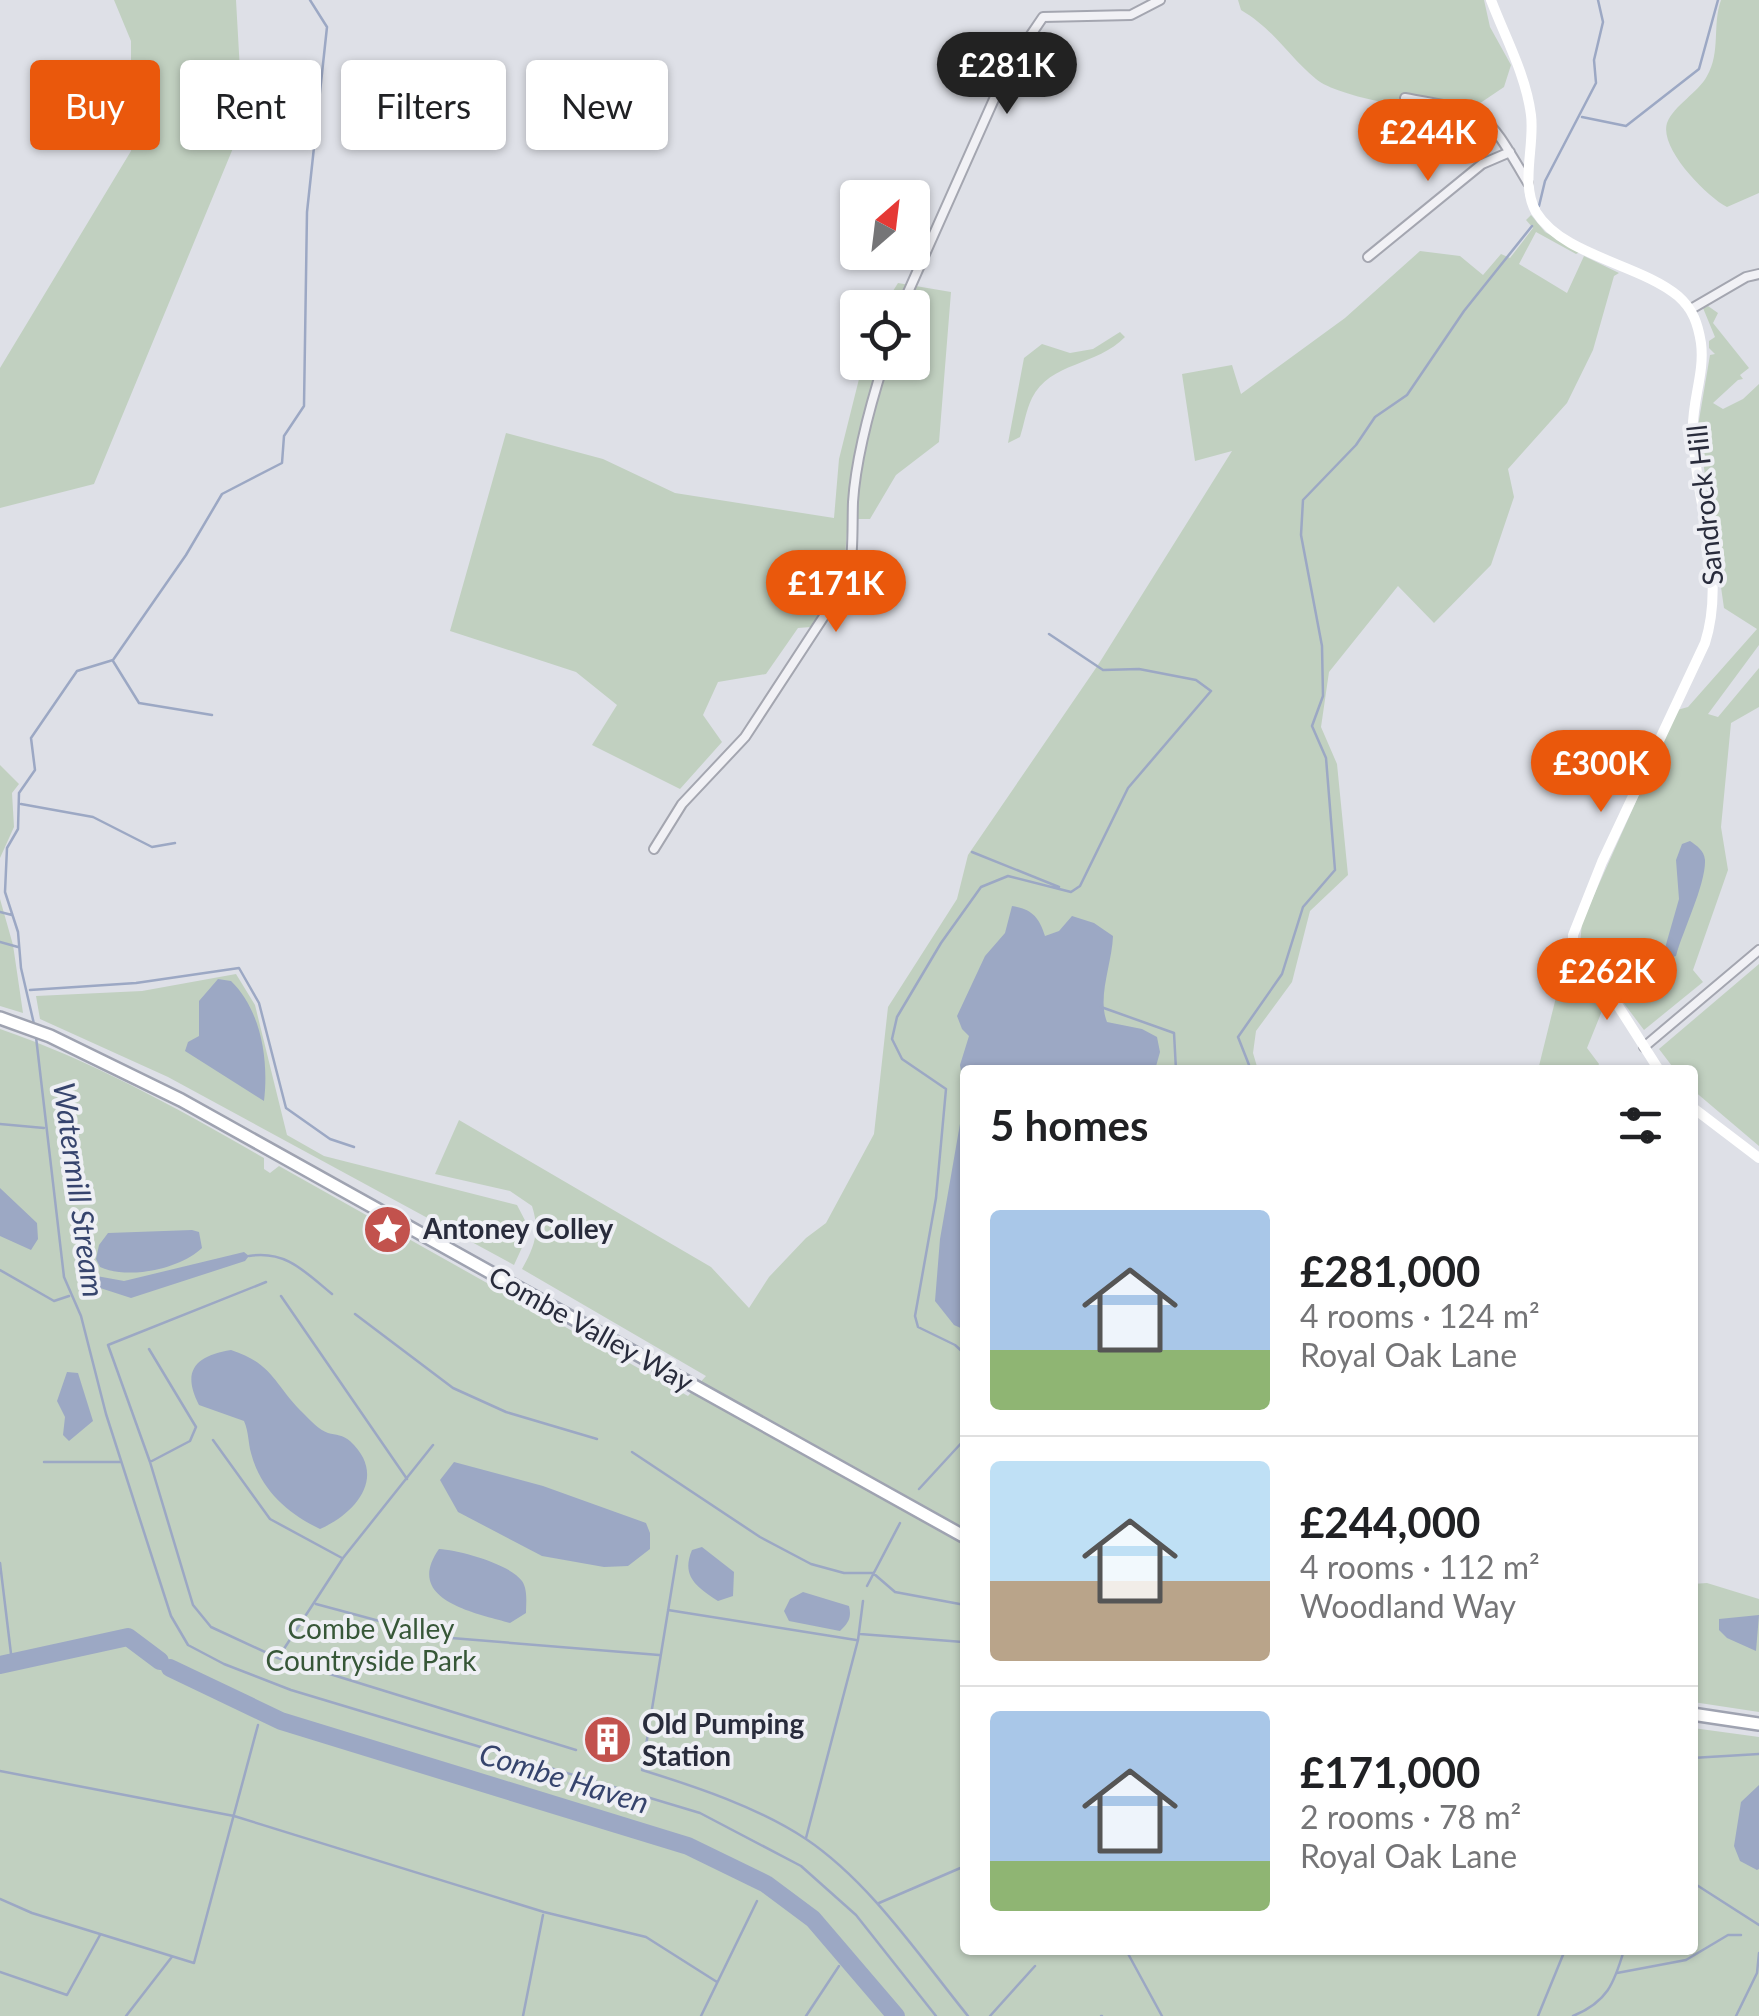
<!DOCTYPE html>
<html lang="en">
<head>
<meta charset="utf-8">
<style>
	:root { --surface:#fff; --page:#f6f6f6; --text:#202124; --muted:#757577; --line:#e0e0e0; --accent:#ea580c }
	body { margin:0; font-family:Lato,sans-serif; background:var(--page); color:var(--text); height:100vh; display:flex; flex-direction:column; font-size:38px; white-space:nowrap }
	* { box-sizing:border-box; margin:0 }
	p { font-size:32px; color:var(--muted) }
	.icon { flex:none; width:55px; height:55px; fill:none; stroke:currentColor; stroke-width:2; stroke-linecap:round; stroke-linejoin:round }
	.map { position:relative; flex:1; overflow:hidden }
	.panel { position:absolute; left:960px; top:1065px; width:738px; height:890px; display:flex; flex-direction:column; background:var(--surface); border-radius:10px; box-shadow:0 2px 8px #0004 }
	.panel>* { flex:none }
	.guide { position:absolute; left:30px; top:60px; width:780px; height:90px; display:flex; gap:20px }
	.needle { width:65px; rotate:28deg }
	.buttons { position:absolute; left:840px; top:180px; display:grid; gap:20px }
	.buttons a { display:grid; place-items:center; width:90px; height:90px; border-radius:10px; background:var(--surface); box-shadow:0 2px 8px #0004; font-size:50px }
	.price { position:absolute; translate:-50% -85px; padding:0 22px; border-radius:35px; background:var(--accent); color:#fff; font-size:32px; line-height:65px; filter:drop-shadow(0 2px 5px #0008) }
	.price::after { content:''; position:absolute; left:50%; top:60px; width:30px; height:22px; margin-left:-15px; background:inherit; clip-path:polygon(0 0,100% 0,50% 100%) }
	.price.active { background:#222; color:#fff }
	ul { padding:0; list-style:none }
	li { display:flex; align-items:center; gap:30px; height:250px; padding:0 30px }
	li+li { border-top:2px solid var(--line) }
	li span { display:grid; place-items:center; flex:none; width:280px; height:200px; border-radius:10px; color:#555 }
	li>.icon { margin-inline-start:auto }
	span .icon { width:120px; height:120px; fill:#fffc; stroke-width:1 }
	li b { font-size:42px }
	h2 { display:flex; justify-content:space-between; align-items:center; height:120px; padding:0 30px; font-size:42px }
	.chip { padding:0 35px; border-radius:10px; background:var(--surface); box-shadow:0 2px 8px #0004; font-size:35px; line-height:90px }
	.chip.active { background:var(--accent); color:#fff }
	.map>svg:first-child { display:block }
	.green { fill:#c1d0c0 }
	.water { fill:#9ca8c4 }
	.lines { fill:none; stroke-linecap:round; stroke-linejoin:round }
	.stream { stroke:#9ca8c4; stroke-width:2.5 }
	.river { stroke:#9ca8c4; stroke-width:18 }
	.street-casing { stroke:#a4a6b0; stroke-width:12 }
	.primary-casing { stroke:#9fa3b1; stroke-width:16 }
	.street { stroke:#f1f1f5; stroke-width:8 }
	.secondary { stroke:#fff; stroke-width:10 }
	.primary { stroke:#fff; stroke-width:11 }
	.labels { text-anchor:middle; stroke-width:8; stroke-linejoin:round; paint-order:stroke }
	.street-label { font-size:28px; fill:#292c3c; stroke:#eeeff4 }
	.poi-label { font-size:28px; font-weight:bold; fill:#292c3c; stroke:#eeeff4; text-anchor:start }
	.park-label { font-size:28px; fill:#375738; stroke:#eeeff4 }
	.water-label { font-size:30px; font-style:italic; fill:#36446d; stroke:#eeeff4 }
</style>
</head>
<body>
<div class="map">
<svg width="1759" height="2016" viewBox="0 0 1759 2016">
	<rect width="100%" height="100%" fill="#dee0e7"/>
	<path class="green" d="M114,0H236L243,124L94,484L0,508V368L131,151V41Z
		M1238,0H1484L1490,27L1511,65L1504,87L1461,116C1429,111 1338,98 1316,79C1287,55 1276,31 1241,10Z
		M1721,0H1759V193L1727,207C1706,196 1659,148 1667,123C1674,105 1698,93 1707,76C1721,52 1712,25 1721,0Z
		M1531,215L1545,232L1580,252L1576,254L1536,232L1519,264L1567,293L1584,256L1619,273L1614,276L1593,350L1567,403L1508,469L1514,497L1491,565L1434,623L1398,586L1329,672L1321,727L1337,764L1348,875L1310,911L1292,982L1256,1031L1253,1053L1258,1070H965V1950H1692L1693,1728L1759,1737V2016H0V1029C93,1061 179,1109 264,1158V1169L270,1173L279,1166L688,1396L706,1376L522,1269C535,1246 540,1231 532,1206L510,1191L435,1174L459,1120L711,1267L749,1308L769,1277L806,1238L826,1223L874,1134L888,1007L957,899L968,855L1098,665L1232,451L1195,461L1182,374L1232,365L1241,394L1345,318L1420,251L1460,256L1483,275L1501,254L1510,258L1533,228L1526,220Z
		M898,283L951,292L939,442L896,475L870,519H848L843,580L811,627L798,628L766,674L718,682L703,715L722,742L680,789L592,745L617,705L576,672L450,631L506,433L603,459L675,493L834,518L839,459L863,363L912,362V308L883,307Z
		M1708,306L1718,313L1713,323L1749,368L1740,375L1743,379L1738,380L1713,403L1723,409L1743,399L1759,384V645L1708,714L1718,717L1759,668V707L1731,723L1721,827L1728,870L1693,970L1703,982L1644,1030L1580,945L1582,922L1677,710L1688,707L1757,629L1724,608L1698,426L1710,355L1715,354L1709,348V341L1715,337L1703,308Z
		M1120,332L1125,337C1097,366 1050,362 1032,398C1026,410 1024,425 1020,437L1008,443L1024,358L1042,344L1070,353L1093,349Z
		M0,765L19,784L12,793L14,827L0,858Z
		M0,899L13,945L23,1013L0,1006Z
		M1573,954L1608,996L1587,1048L1599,1064L1596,1070H1538L1563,969Z
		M1759,964V1146L1693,1090L1692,1070H1675L1659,1049Z
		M236,974L255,1005L287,1135L324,1156L517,1205L530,1230L514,1265L168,1077L40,1019L36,996L142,991Z
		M1707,1583L1759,1599V1712L1693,1702L1692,1584Z"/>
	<path class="water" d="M1690,841C1697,846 1704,850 1705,860C1706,884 1683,930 1676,956L1669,958L1663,955L1679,899L1676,860L1682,844Z
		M1012,906C1032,909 1039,917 1045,936L1059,931L1072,916L1094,923L1113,936C1112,964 1097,997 1107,1022L1142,1029L1157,1037L1160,1052L1155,1070H965V1093L960,1065L969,1036L962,1029L957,1016L985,956L1005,933Z
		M218,979L231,981C261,1010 269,1060 264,1101L185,1051L188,1042L199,1036V1001Z
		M965,1095V1330L954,1325L935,1301L940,1239Z
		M0,1188L37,1223L38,1239L31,1250L0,1236Z
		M192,1230L199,1232L202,1248C180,1269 129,1280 100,1267L96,1259L99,1245L108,1233Z
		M244,1252L249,1256L245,1261L131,1298L94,1286L89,1278L91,1275L124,1281Z
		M231,1350C274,1364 274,1385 304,1414C311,1421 319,1430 328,1433C336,1435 343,1435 350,1441C388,1476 356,1513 320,1529C288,1514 260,1489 251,1453C248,1442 249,1433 244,1421L199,1405C181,1370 196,1356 231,1350Z
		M67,1372L78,1373L93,1421L69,1441L63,1435L65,1417L57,1401Z
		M454,1462L543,1486L646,1523L650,1533V1549L628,1566L604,1567L542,1556L458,1512L440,1480Z
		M702,1547L734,1572L733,1596L718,1601C696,1587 681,1576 692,1550Z
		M439,1549C459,1550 510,1564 522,1581C528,1590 526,1603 526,1613L510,1623C475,1613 403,1600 439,1549Z
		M803,1592L849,1606C852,1618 848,1623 840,1631L789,1621L784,1611L790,1599Z
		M1759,1615L1756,1651L1727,1638L1719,1630V1619Z
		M1759,1785V1869L1757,1870L1740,1861L1734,1846L1741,1802Z"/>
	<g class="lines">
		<path class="stream" d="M1582,117L1626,126L1699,69L1718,0
			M1539,206L1545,181L1596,83L1594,60L1603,22L1598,0
			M113,661L139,703L212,715
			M21,804L93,817L152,847L175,843
			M972,852L1059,887
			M0,912L12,915
			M0,942L18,947
			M30,990L136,983L239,968L259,1003L286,1108L330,1139L354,1147
			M1101,1007L1174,1033L1176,1070
			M34,1024L21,968L18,932L5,892L7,848L18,829L19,793L35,770L31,738L77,671L113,660L186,555L222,494L282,463L284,436L304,406L307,212L327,27L310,0
			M36,1037L64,1277L81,1316L106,1414L171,1616L188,1645L224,1664L291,1690L700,1813L801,1866L856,1915L936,2016
			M1251,1070L1238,1037L1282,974L1303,907L1335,870L1326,758L1312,726L1323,696L1322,646L1301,535L1303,500L1356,445L1375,417L1407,395L1464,311L1532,226
			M0,1124L44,1128
			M249,1256C286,1250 305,1272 332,1294
			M0,1270L54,1301L69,1296
			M266,1282L108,1345L150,1462L193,1605L211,1627L278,1658L576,1750
			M281,1296L407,1479
			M355,1314L453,1388L506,1412L597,1439
			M149,1349L196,1427L190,1441L150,1462
			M965,1354L955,1345L918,1327L915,1316L936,1198L946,1089L902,1059L892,1039L897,1017L941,943L981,887L1008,876L1071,892L1080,886L1128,788L1211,691L1196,680L1139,669L1103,670L1049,634
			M213,1440L270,1519L342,1558
			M632,1452L760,1537L811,1564L844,1573H873L895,1592L965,1605
			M44,1462H121
			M919,1489L965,1439
			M677,1556L642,1770C697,1787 757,1807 806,1839C870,1882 920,1957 968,2016
			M0,1563L12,1662
			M867,1586L900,1523
			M316,1604L439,1637L659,1655
			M668,1610L856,1640
			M860,1634L963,1642
			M278,1658L343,1558L433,1445
			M1692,1758L1759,1754
			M0,1771L234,1816L544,1912L646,1937L717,1982
			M806,1838L858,1640L863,1601
			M1692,1882L1759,1925
			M762,1890L766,1884
			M0,1899L32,1913L194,1963L258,1725
			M879,1903L965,1866
			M1126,1950L1162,2016
			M0,1972L67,1995L100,1935
			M1617,1973L1686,1960L1728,1935H1741
			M126,2016L171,1958
			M523,2016L543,1915
			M701,2016L757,1901
			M806,2016L839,1966
			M990,2016L1035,1966
			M1101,2016H1102
			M1538,2016L1565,1950
			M1573,2016C1607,2002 1614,1984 1624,1950
			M1736,2016L1757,1973L1759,1953"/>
		<path class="river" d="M0,1665L128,1637L160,1661
			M170,1668L281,1721L688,1846L766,1884L813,1919L896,2016"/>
		<defs>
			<path id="street" d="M1405,98C1490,113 1484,109 1528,183
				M1368,257L1482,164L1510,152
				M901,308L1007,70L1043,17L1131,15L1160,0
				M1691,309L1746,277L1759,274
				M654,849L682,804L745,737L847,581C854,554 852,530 853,502C856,456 870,406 884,362
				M1644,1047L1759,950"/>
			<path id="primary" d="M0,1018L50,1036L181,1100L965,1537
				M1692,1714L1759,1724"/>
		</defs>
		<use href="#street" class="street-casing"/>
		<use href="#primary" class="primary-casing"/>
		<use href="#street" class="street"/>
		<path class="secondary" d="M1491,0C1505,37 1526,75 1531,115C1535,146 1520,183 1536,212C1563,256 1640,264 1678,296C1693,309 1698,324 1701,343C1705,374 1691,403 1693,433C1695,504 1727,574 1705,643L1602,862L1573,935V947L1608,990L1659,1070
			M1692,1107L1759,1158"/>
		<use href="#primary" class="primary"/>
	</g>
	<defs>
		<symbol id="sight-disc" viewBox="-11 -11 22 22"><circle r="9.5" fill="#c2524d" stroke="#eeeff4"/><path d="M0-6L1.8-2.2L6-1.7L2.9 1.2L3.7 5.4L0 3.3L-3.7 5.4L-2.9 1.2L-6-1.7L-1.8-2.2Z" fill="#fff"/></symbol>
		<symbol id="building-disc" viewBox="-11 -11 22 22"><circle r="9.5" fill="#c2524d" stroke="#eeeff4"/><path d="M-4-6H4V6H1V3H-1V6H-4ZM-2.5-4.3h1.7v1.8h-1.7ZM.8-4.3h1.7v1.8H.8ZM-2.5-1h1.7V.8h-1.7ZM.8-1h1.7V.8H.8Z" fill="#fff"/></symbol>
	</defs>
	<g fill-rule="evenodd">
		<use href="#sight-disc" x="360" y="1202" width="55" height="55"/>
		<use href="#building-disc" x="580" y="1712" width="55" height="55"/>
	</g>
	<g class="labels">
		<g class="street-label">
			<text transform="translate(1705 505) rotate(-96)" y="10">Sandrock Hill</text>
			<text transform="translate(591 1329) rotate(29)" y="10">Combe Valley Way</text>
		</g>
		<g class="poi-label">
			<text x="423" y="1239">Antoney Colley</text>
			<text x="642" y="1734">Old Pumping<tspan x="642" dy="32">Station</tspan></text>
		</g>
		<g class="park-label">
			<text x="371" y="1639">Combe Valley<tspan x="371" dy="32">Countryside Park</tspan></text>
		</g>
		<g class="water-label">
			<text transform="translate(78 1190) rotate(82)" y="10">Watermill Stream</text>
			<text transform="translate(564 1779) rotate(17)" y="10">Combe Haven</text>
		</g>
	</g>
</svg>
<div class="buttons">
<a><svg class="needle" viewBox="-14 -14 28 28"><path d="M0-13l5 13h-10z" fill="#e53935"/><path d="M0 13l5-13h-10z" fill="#757577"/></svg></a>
<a><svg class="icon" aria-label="locate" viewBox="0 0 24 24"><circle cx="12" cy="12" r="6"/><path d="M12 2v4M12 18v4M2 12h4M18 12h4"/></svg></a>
</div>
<b class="price active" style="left:1007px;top:117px">£281K</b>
<b class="price" style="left:1428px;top:184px">£244K</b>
<b class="price" style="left:836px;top:635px">£171K</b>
<b class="price" style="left:1601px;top:815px">£300K</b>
<b class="price" style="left:1607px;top:1023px">£262K</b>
<div class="guide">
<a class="chip active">Buy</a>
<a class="chip">Rent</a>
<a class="chip">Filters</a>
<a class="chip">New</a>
</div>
<section class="panel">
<h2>5 homes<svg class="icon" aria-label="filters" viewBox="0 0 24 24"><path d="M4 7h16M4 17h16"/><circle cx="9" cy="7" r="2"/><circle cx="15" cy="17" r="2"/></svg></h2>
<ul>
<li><span style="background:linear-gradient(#a9c7e8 70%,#8fb573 0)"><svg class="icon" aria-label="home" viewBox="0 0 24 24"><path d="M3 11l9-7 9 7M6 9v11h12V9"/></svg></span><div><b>£281,000</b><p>4 rooms · 124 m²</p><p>Royal Oak Lane</p></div></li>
<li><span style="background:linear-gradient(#bfe0f5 60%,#b9a48a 0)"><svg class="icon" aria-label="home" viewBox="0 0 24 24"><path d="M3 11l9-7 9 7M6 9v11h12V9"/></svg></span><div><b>£244,000</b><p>4 rooms · 112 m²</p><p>Woodland Way</p></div></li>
<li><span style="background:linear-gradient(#a9c7e8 75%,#8fb573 0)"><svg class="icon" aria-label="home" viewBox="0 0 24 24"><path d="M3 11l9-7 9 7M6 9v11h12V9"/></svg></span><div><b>£171,000</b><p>2 rooms · 78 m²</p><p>Royal Oak Lane</p></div></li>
</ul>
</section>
</div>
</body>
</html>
